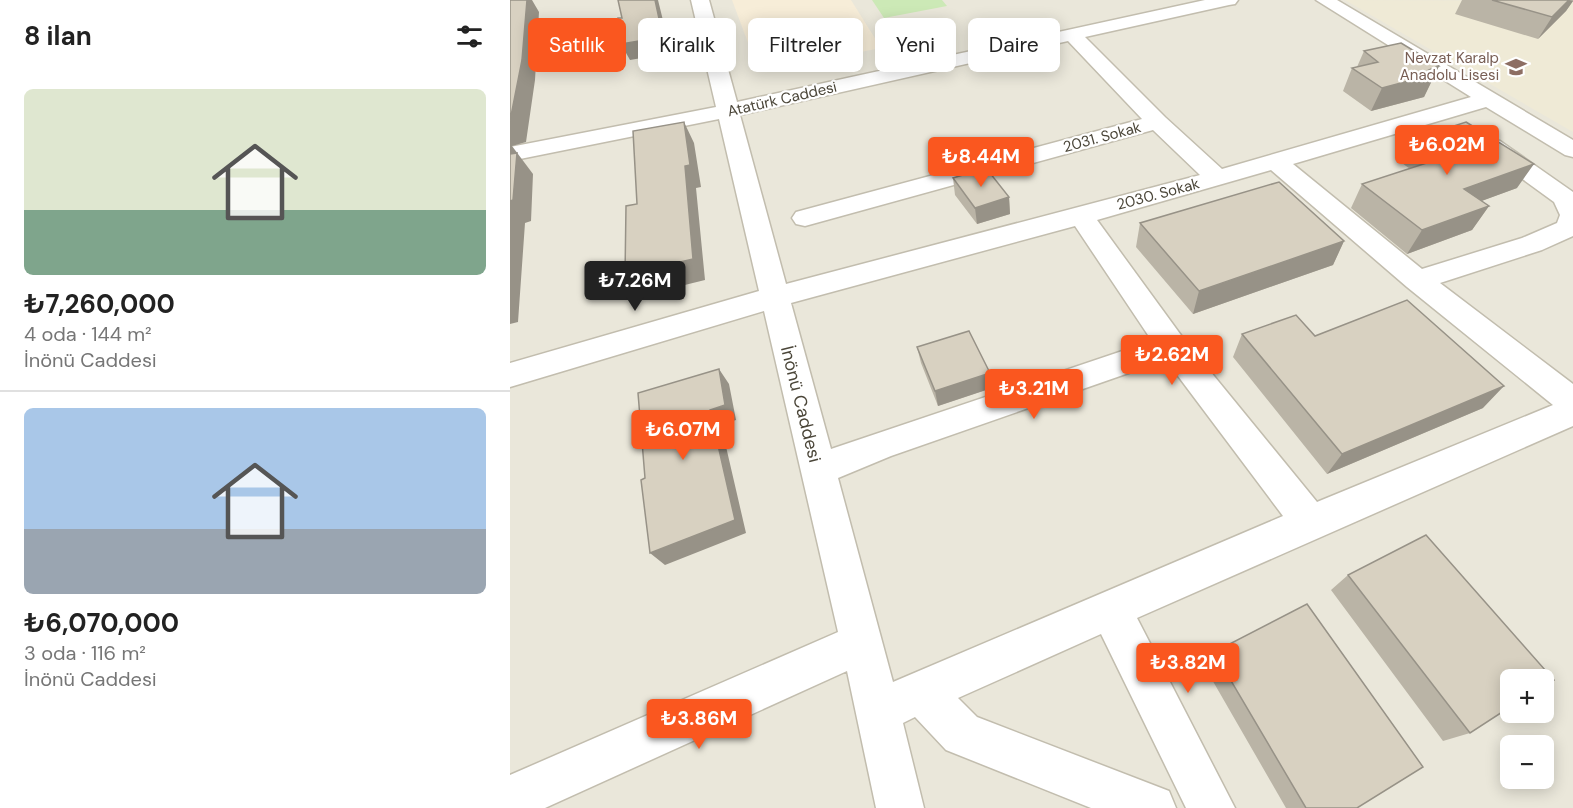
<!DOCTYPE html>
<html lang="tr">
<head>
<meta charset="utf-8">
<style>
	:root { --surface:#fff; --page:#f6f6f6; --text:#222; --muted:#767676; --line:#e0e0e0; --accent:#fa571f }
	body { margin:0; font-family:"DM Sans",sans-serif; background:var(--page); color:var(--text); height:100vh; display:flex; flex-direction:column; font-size:22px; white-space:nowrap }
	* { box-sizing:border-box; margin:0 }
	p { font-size:20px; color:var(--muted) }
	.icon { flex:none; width:33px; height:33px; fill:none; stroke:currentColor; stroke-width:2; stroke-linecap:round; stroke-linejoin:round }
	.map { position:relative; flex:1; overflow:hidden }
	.panel { display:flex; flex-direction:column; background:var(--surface); width:510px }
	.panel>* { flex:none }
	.banner { position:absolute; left:18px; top:18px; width:570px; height:54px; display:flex; gap:12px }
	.tools { position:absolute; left:990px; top:669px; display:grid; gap:12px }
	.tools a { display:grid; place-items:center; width:54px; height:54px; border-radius:9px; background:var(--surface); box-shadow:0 3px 15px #0003; font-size:30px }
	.price { position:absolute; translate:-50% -51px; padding:0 14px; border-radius:6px; background:var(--accent); color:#fff; font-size:20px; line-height:39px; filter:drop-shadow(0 2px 3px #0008) }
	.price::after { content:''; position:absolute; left:50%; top:36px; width:18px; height:14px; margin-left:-9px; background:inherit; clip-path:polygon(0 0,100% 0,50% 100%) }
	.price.on { background:#222; color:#fff }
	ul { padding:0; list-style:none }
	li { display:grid; align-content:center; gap:12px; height:318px; padding:0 24px }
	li+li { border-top:2px solid var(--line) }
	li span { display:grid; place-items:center; height:186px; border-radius:9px; color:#555 }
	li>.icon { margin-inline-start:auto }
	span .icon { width:108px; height:108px; fill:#fffc; stroke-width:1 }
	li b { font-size:26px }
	h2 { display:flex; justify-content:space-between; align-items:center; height:72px; padding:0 24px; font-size:26px }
	.chip { padding:0 21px; border-radius:9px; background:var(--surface); box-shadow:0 3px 15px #0003; font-size:21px; line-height:54px }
	.chip.on { background:var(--accent); color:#fff }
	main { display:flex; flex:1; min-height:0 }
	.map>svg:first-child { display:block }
	.residential { fill:#eae7da; fill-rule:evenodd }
	.commercial { fill:#f7edd8 }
	.education { fill:#efead6 }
	.green { fill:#cce9b6 }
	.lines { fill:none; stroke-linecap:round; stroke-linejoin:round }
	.minor-casing { stroke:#c2bdae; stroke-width:3 }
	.minor { fill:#fff; fill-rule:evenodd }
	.wall { fill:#bab4a6 }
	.shaded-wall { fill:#979287 }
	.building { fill:#d8d1c1; stroke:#979287; stroke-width:1.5 }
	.labels { text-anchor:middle; stroke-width:4.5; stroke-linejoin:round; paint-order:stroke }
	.far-education-label { font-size:15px; fill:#785e54; stroke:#fff; text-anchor:end }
	.far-street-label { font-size:15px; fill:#4b4639; stroke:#fff }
	.street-label { font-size:18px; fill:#4b4639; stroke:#fff }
</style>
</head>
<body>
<main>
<section class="panel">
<h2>8 ilan<svg class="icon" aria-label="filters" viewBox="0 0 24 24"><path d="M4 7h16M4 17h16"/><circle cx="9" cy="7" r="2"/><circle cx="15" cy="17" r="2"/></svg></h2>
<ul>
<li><span style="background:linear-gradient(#dfe7d0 65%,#7fa58c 0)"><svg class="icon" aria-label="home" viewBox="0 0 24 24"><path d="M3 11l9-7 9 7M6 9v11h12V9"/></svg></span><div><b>₺7,260,000</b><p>4 oda · 144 m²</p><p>İnönü Caddesi</p></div></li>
<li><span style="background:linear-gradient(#a9c7e8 65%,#9aa5b1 0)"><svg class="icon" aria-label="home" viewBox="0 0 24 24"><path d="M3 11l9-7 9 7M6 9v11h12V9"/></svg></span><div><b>₺6,070,000</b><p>3 oda · 116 m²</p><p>İnönü Caddesi</p></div></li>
</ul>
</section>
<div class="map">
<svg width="1063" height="808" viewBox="0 0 1063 808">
	<rect width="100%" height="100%" fill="#f6f4ec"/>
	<path class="residential" d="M0,0H1063V808H0ZM1000,680H1034V712H1000ZM1000,746H1034V778H1000Z"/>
	<path class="commercial" d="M222,0H341L371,48L249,72Z"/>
	<path class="education" d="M835,0L1063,1V132Z"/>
	<path class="green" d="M362,0H432L437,6L374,18Z"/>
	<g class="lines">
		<defs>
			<path id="minor" d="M181,0H199L227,102L695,0H728L725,4L719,5L575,37L655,117L712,169L961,97L806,0H827L1063,140V157L1055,155L976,107L783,164L912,269L1012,238L1047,223L1050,215L1044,202L974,151L970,146L974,141L982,139L990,141L1063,192V236L1032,250L930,283L1063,384V426L627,618L725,808H676L591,634L448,698L467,717L659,791L666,808H581L436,750L405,717L393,723L414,808H366L337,671L35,808H0V775L328,632L254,311L0,387V363L249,291L209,119L0,161V147L206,107ZM558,41L632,119L286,212L282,218L286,224L295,226L643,130L690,175L276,284L230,115ZM761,170L897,287L1043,405L807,502L673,338L587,220ZM565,226L642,341L321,449L281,303ZM656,360L773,516L383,682L328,478L381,456Z"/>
		</defs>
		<use href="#minor" class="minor-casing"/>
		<use href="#minor" class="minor"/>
	</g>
	<path class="wall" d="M952,0H1063V1L1056,11L1028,39L945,14Z
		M854,51L929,66L914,97L861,111L833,91L842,68L847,67Z
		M904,139L1007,188L971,201L979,206L962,230L897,254L841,208L852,184L900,169L892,163Z
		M443,178L499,197L500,214L467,224L445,195Z
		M630,223L834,241L823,265L683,314L626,247Z
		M732,334L805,336L973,408L817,474L723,357Z
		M407,347L480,373L482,388L428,406L411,363Z
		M838,575L960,733L933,741L821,590Z
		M704,652L847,808H776L693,664Z"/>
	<path class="shaded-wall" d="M17,0H22L29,12L25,80L16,142L2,146L23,174L21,221L15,223L8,322L0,324V121Z
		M145,0H148L161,53L120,60L111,44Z
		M1059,0L1063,1L1056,11L1028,39L1042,17Z
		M929,66L914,97L861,111L872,88Z
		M174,122L184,143L191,187L186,188L195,280L130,296L115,275L175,166Z
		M1024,164L1007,188L939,213L954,189Z
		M499,197L500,214L467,224L465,208Z
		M979,206L962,230L897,254L912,230Z
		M834,241L823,265L683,314L689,291Z
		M209,369L219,384L226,420L211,425L236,533L155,565L140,553L200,410Z
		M480,373L482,388L428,406L425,391Z
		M994,386L973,408L817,474L832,454Z"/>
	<path class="building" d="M0,0H17L12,60L0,121Z
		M108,0H145L153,37L111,44L108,18H112Z
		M982,0H1059L1042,17Z
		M891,43L929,66L919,70L925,74L872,88L842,68L868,62L854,51Z
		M174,122L180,165L175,166L183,259L115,275L116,206L127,204L123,131Z
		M956,122L1024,164L954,189L979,206L912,230L852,184L932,158L904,139Z
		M7,153L3,200L0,201V154Z
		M476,168L499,197L465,208L443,178Z
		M769,182L834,241L689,291L630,223Z
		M897,300L994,386L832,454L732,334L786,315L805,336Z
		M459,331L480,373L425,391L407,347Z
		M209,369L215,405L200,410L225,520L140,553L131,480L135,478L128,393Z
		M916,535L1044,680L1034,687V680H1000V707L960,733L838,575Z
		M797,604L913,767L847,808H796L704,652Z"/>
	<defs>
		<symbol id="school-bare" viewBox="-9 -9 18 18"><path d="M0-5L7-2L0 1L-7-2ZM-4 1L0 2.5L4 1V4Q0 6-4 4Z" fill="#8d6e63" stroke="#fff" stroke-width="2.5" paint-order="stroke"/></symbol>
	</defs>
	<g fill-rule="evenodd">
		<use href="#school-bare" x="991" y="52" width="30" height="30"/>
	</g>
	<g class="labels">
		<g class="far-education-label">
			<text x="989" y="63">Nevzat Karalp<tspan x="989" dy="17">Anadolu Lisesi</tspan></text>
		</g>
		<g class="far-street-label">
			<text transform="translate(272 99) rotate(-13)" y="5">Atatürk Caddesi</text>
			<text transform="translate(592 137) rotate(-15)" y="5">2031. Sokak</text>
			<text transform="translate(648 194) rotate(-15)" y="5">2030. Sokak</text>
		</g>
		<g class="street-label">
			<text transform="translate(291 404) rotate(76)" y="6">İnönü Caddesi</text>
		</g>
	</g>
</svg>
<div class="tools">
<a>+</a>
<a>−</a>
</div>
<b class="price" style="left:937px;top:176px">₺6.02M</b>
<b class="price" style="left:471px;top:188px">₺8.44M</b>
<b class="price on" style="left:125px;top:312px">₺7.26M</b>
<b class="price" style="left:662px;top:386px">₺2.62M</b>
<b class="price" style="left:524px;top:420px">₺3.21M</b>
<b class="price" style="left:173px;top:461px">₺6.07M</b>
<b class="price" style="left:678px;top:694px">₺3.82M</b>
<b class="price" style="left:189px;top:750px">₺3.86M</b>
<div class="banner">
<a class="chip on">Satılık</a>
<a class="chip">Kiralık</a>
<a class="chip">Filtreler</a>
<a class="chip">Yeni</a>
<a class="chip">Daire</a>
</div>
</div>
</main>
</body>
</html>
